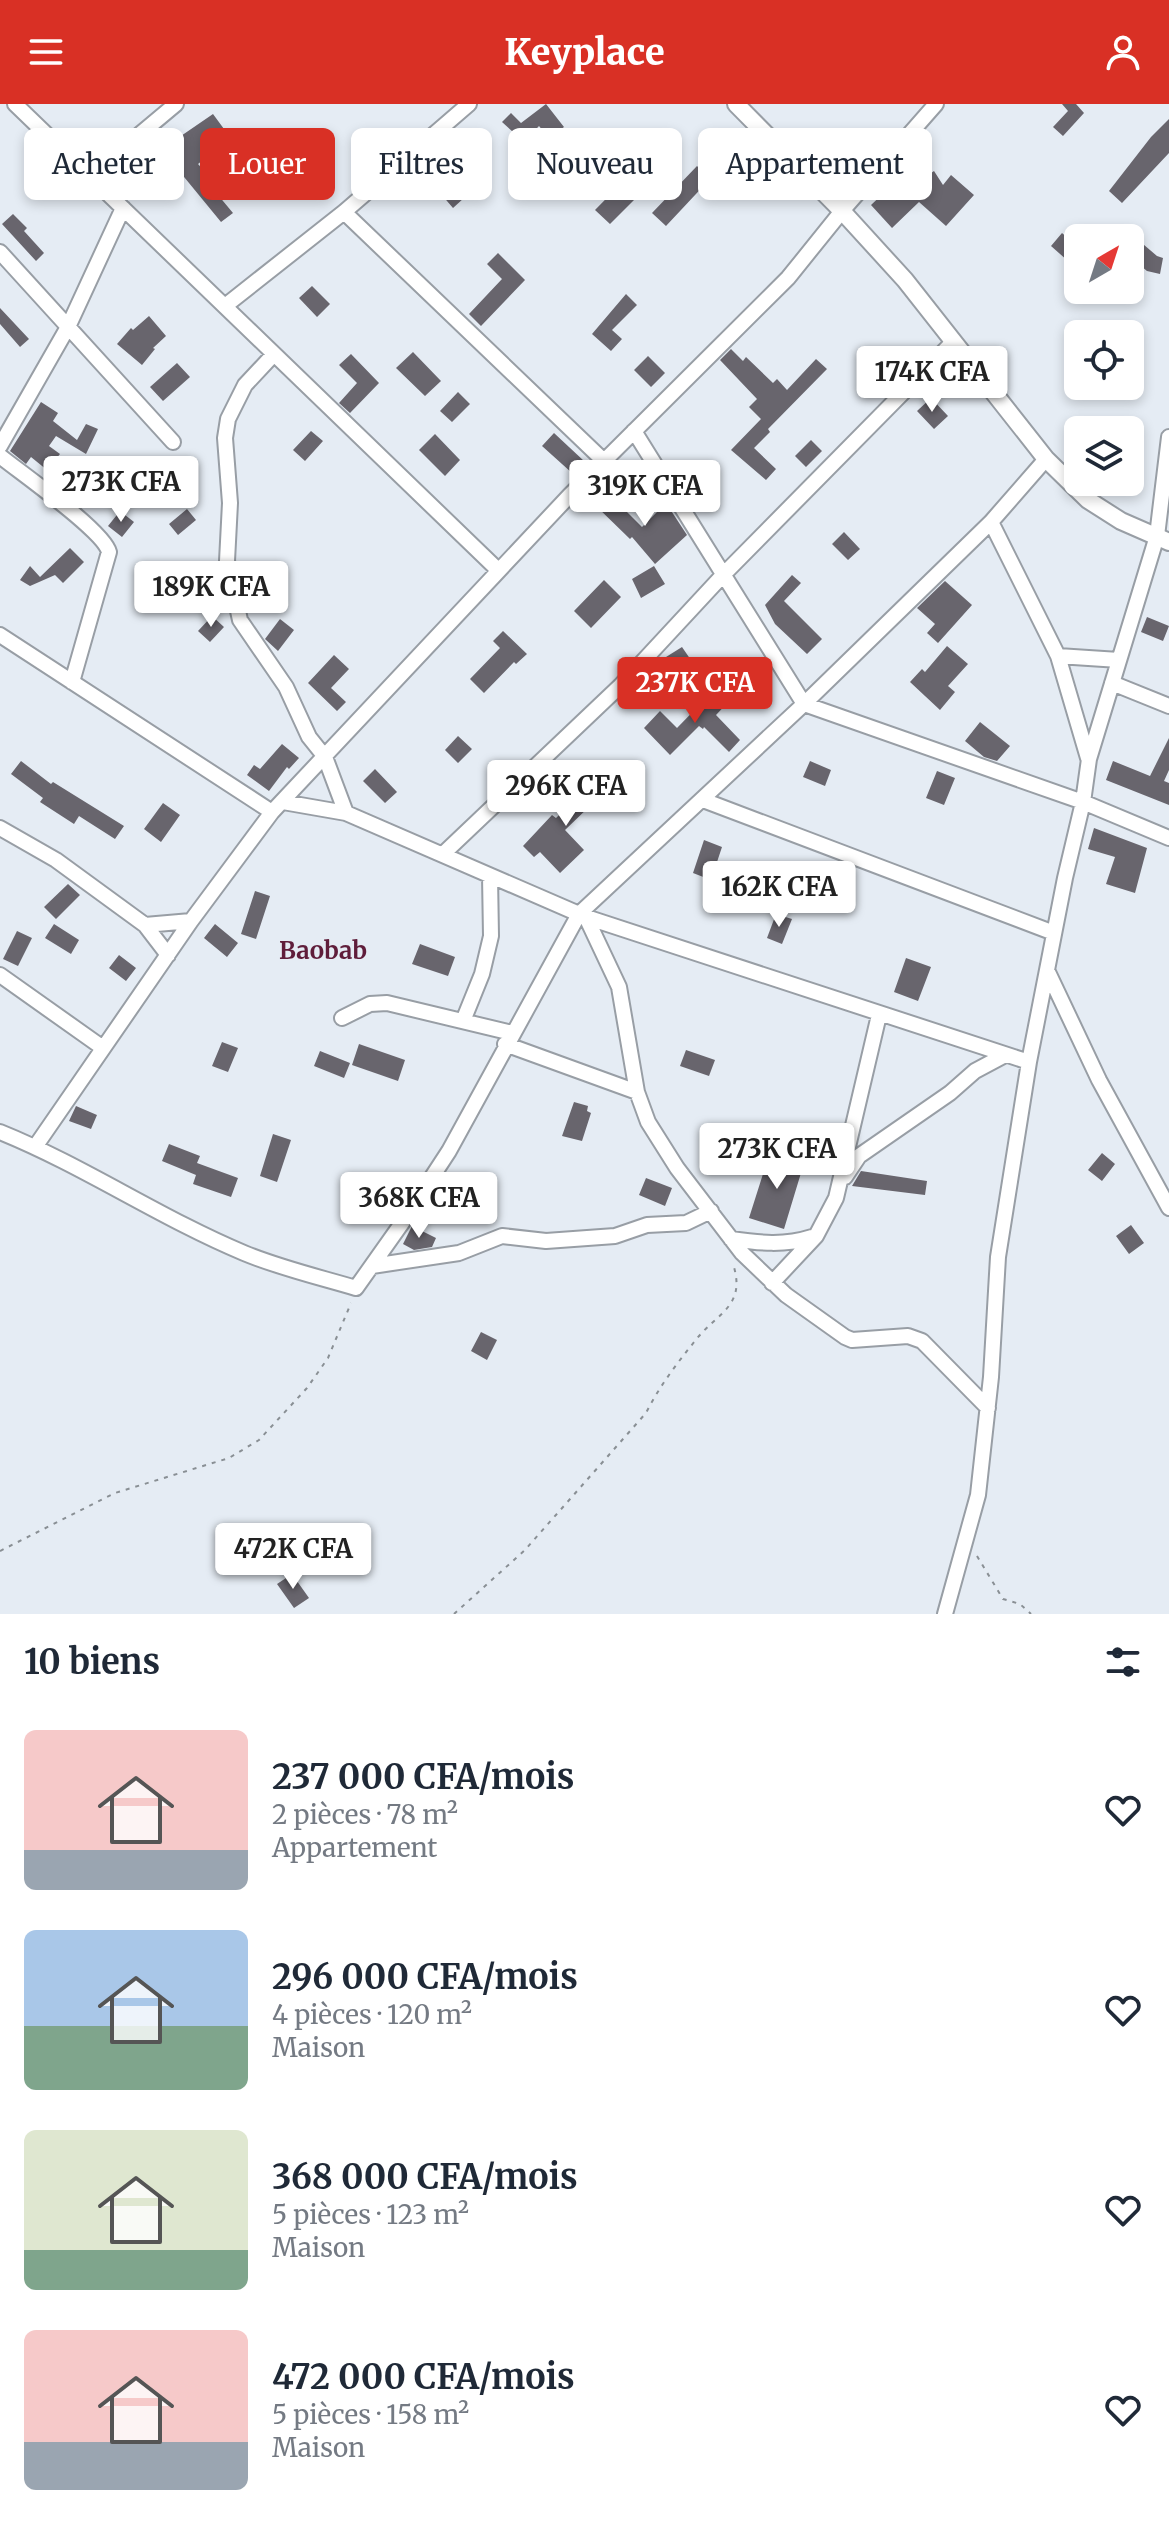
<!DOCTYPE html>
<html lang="fr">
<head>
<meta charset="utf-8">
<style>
	:root { --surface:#fff; --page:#f6f6f7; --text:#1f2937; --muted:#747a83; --accent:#d93025 }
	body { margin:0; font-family:Merriweather,serif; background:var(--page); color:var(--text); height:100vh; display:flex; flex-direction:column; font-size:30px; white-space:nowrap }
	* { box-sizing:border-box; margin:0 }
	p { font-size:26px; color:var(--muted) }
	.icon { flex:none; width:44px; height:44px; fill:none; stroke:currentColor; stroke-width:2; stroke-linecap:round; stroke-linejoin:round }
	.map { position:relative; height:1510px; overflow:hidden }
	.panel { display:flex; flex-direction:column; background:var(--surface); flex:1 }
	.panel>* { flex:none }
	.hud { position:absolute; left:24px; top:24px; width:1122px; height:72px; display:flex; gap:16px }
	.needle { width:52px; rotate:39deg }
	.buttons { position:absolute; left:1064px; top:120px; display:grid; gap:16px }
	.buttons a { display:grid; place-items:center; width:80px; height:80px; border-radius:12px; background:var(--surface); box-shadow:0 4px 12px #0003; font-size:40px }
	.price { position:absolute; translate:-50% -68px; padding:0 18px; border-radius:8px; background:#fff; color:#222; font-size:26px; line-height:52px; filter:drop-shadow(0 2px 4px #0008) }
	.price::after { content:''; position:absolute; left:50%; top:48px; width:24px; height:18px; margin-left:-12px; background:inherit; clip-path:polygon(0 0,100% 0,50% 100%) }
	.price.current { background:var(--accent); color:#fff }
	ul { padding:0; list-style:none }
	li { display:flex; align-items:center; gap:24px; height:200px; padding:0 24px }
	li span { display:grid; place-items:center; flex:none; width:224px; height:160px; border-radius:12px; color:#555 }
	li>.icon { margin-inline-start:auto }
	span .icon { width:96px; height:96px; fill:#fffc; stroke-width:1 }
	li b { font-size:34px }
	h2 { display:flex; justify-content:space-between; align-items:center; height:96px; padding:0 24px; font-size:34px }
	.chip { padding:0 28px; border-radius:12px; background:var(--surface); box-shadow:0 4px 12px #0003; font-size:28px; line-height:72px }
	.chip.current { background:var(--accent); color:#fff }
	header { display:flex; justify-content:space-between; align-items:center; height:104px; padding:0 24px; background:var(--accent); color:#fff; font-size:36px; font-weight:800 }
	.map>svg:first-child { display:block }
	.building { fill:#68656d }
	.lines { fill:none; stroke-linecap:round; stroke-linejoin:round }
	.minor-casing { stroke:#989ea5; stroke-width:18 }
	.tertiary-casing { stroke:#989ea5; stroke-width:20 }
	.path { stroke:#898f94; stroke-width:2; stroke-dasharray:4 6; stroke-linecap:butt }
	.minor { stroke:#fff; stroke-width:14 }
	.tertiary { stroke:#fff; stroke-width:16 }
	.labels { text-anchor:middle; stroke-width:8; stroke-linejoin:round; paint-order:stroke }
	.neighbourhood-label { font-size:24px; font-weight:bold; fill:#5f1d3a; stroke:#e5ecf4 }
</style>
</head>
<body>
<header><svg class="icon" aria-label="menu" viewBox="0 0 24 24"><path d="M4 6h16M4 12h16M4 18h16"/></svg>Keyplace<svg class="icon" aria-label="person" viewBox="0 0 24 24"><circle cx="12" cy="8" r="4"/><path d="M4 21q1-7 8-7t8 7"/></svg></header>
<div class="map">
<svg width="1169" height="1510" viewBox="0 0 1169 1510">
	<rect width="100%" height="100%" fill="#e5ecf4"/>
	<path class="building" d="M546,0L564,23L549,34L539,22L524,38L502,18L511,9L521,19Z
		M1062,0H1076L1084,9L1063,32L1053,23L1068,7Z
		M213,10L224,25L205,38L213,48L198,60L223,87L218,91L233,109L221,118L157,40L173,28L178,34Z
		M1169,15V49L1122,99L1109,87L1151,33Z
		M852,40L871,59L858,73L838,54Z
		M450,45L464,59L449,75L464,94L453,104L435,83L433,85L422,73Z
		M645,55L660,70L610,120L595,106Z
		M697,62L710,75L666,122L652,109Z
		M934,67L943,81L951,71L974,91L946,122L919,98L892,124L871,101L890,83L898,92L912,77L915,80Z
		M13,110L27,124L24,127L44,149L36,157L2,120Z
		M1062,129L1078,143L1068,157L1051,142Z
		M1130,129L1157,152L1163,154L1160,170L1147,167L1130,153Z
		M498,149L525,176L481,222L469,210L502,175L487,160Z
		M312,182L330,200L317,213L299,194Z
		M626,190L637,201L612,226L622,235L611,247L592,230Z
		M0,204L29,235L20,243L0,220Z
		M149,212L166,232L153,244L155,245L142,261L117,240L131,224L133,226Z
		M731,245L743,257L746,253L773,279L777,275L787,286L816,255L827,265L768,325L770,328L754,344L776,365L766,376L731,346L761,315L749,303L757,295L720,256Z
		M413,248L441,277L425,292L396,264Z
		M351,250L379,279L350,309L339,299L357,279L339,261Z
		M648,252L665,269L651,283L634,266Z
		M177,259L190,273L163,297L150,283Z
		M458,288L470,300L452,318L440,307Z
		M931,294L948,312L934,325L917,307Z
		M41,298L58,309L53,317L77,336L86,320L98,325L86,350L56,332L49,342L60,350L47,366L31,353L26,360L10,347Z
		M311,327L323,337L305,357L293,346Z
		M554,329L584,357L572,369L542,342Z
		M435,330L460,356L445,372L419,346Z
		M811,336L822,347L806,363L795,352Z
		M80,366L102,383L97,394L73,376Z
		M606,387L642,423L666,399L687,431L655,460L632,433L630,435L594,400Z
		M187,405L196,416L178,431L169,420Z
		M120,407L134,418L122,433L108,422Z
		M844,428L860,445L848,456L832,440Z
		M70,444L84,458L63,479L55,471L30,482L20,476L30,462L40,473Z
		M654,462L665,480L641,494L632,475Z
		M792,471L801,479L784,497L822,535L807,550L775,520L765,501Z
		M604,476L621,493L591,524L574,507Z
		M945,477L972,501L938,539L927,529L935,520L917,504Z
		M212,512L224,523L210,538L198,527Z
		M1147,513L1169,522L1163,537L1141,528Z
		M280,515L294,526L278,547L265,535Z
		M503,527L527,550L516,560L514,558L484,589L470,575L500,544L493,537Z
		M947,542L968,560L948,582L955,588L940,606L910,578L922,565L925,568Z
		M682,543L695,562L679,572L666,553Z
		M334,551L349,565L331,584L346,598L337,607L308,579Z
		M718,582L731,595L716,611L740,636L729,648L704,623L703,625L699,622L670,651L644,624L660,607L677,624Z
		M980,618L1010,642L997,657L984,653L965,637Z
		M458,632L472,645L458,659L445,646Z
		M1169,634V666L1164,677L1169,679V701L1106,676L1113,657L1150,672Z
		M282,640L299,654L289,665L287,663L269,687L247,671L254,661L260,665Z
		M21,657L51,680L53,678L124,722L115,735L79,712L74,720L40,698L43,694L11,670Z
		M810,657L831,666L825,682L803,673Z
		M375,665L397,688L385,699L363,677Z
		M607,666L617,676L565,726L584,746L560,769L540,748L534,753L523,742L552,711L556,714Z
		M937,667L955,674L944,701L926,694Z
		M163,699L180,711L161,738L144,725Z
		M1094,724L1147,744L1135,789L1106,780L1115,753L1088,745Z
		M704,736L722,743L711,776L693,769Z
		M68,780L80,791L56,815L44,803Z
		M761,785L780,791L775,806L756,801Z
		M255,787L270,792L256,835L241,830Z
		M776,810L792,815L782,840L767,834Z
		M54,820L79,836L71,850L45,834Z
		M215,820L238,839L227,853L204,834Z
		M17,827L32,834L18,862L3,855Z
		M420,840L455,853L448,872L412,860Z
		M119,851L136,864L126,877L109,864Z
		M906,854L931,863L918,897L894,888Z
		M222,938L238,944L228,968L212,962Z
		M359,940L405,956L398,977L352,961Z
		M686,946L715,956L709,972L680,962Z
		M320,947L350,959L344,974L314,962Z
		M574,998L588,1002L587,1007L591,1009L582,1037L562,1032Z
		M76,1002L97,1011L91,1025L69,1017Z
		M273,1030L291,1036L277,1078L260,1072Z
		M169,1040L200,1052L197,1059L238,1074L231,1093L193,1080L196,1071L162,1057Z
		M770,1048L804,1059L784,1125L749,1114Z
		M1102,1049L1115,1060L1102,1077L1088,1066Z
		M861,1067L927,1077L925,1091L852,1082Z
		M646,1074L672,1084L665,1102L639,1091Z
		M1131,1121L1144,1139L1129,1150L1116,1132Z
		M412,1122L436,1134L432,1143L414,1146L403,1140Z
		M481,1228L497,1236L487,1256L471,1247Z
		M292,1470L309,1494L294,1504L277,1480Z"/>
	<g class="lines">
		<defs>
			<path id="minor" d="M15,0L498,466
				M90,72L176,0
				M344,108L605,358
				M0,148L173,338
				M225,202L344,108L469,0
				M274,250L245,281L228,315L225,334L230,399L227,457L240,516L286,583L309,633L325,653L346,709
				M634,327L804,600L1083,698L1169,734
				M0,342L68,223L123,104
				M0,352C21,369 104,427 109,448L72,578
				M991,418L1058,552L1088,654
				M0,531L272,708
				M1058,552L1119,556
				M1112,579L1169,602
				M703,696L1054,829
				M283,698L346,709L586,813L1029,958
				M0,724L56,756L145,821L168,851
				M443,750L620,582L723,471L953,238
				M586,813L619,883L637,988L648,1018L677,1064L742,1149L786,1191L845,1233L852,1236L908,1232L922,1237L988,1304
				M145,821L191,817
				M1047,866L1099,976L1169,1104
				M0,871L103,944
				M342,914L370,900L387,899L512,929
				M463,917L482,870L491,832L490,772
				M505,940L637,988
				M0,1028C84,1062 160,1114 244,1149C280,1164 319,1173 356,1184L402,1119L449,1047L579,810L804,600L991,418L1046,355
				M35,1043L191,817L272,708L569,392L788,174L842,107L936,0
				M845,1073L859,1052L950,989L975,967L1005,951
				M731,1135C760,1139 784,1142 812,1133
				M372,1162L459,1149L502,1132L546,1137L615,1132L647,1121L686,1119L711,1107
				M772,1179L816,1132L836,1094L879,911
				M945,1510L978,1391L991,1273L998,1153L1029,958L1065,774L1083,698L1089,655L1157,432L1169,333"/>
			<path id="tertiary" d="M736,0L842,107L905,176L1046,355L1088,396L1121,417L1169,438"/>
		</defs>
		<use href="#minor" class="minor-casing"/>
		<use href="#tertiary" class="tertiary-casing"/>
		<path class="path" d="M0,1447L115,1389L229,1354L259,1336L307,1284L328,1254L351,1199
			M977,1452L1003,1495L1020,1500L1031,1510
			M454,1510L525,1446L646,1309C659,1283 677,1259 695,1237C716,1209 747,1203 733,1160"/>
		<use href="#minor" class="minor"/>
		<use href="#tertiary" class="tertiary"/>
	</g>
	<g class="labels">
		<g class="neighbourhood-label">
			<text x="323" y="855">Baobab</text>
		</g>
	</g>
</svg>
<div class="buttons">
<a><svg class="needle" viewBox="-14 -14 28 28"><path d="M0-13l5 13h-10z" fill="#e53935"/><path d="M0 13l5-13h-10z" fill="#747a83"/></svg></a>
<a><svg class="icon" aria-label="locate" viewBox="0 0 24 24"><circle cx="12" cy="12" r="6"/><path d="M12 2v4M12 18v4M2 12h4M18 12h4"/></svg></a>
<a><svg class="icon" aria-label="layers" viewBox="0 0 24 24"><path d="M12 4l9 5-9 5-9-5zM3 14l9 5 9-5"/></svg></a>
</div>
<b class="price" style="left:932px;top:310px">174K CFA</b>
<b class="price" style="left:121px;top:420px">273K CFA</b>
<b class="price" style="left:645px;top:424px">319K CFA</b>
<b class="price" style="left:211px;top:525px">189K CFA</b>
<b class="price current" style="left:695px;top:621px">237K CFA</b>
<b class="price" style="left:566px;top:724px">296K CFA</b>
<b class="price" style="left:779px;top:825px">162K CFA</b>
<b class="price" style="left:777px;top:1087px">273K CFA</b>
<b class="price" style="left:419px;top:1136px">368K CFA</b>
<b class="price" style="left:293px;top:1487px">472K CFA</b>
<div class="hud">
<a class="chip">Acheter</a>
<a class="chip current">Louer</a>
<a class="chip">Filtres</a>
<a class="chip">Nouveau</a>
<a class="chip">Appartement</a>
</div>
</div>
<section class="panel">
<h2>10 biens<svg class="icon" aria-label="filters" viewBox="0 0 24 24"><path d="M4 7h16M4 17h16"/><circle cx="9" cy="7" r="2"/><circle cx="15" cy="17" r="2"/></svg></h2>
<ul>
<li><span style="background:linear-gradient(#f6c9c9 75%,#9aa5b1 0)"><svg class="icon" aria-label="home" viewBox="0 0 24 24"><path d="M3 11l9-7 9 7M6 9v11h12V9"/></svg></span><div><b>237 000 CFA/mois</b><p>2 pièces · 78 m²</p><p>Appartement</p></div><svg class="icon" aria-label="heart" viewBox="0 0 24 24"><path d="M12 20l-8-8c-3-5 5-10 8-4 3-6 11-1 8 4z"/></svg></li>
<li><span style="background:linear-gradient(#a9c7e8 60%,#7fa58c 0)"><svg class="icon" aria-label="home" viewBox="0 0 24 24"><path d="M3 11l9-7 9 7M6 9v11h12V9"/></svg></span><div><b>296 000 CFA/mois</b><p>4 pièces · 120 m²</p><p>Maison</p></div><svg class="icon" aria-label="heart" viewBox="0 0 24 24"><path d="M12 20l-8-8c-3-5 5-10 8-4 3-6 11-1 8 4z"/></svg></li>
<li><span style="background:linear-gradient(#dfe7d0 75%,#7fa58c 0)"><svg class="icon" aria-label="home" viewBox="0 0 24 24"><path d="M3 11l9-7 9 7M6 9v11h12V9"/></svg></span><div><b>368 000 CFA/mois</b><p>5 pièces · 123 m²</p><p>Maison</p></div><svg class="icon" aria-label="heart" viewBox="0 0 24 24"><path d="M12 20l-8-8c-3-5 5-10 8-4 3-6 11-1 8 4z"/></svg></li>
<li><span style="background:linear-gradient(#f6c9c9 70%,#9aa5b1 0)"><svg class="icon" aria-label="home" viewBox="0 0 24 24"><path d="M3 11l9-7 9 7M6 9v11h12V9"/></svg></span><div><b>472 000 CFA/mois</b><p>5 pièces · 158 m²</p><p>Maison</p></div><svg class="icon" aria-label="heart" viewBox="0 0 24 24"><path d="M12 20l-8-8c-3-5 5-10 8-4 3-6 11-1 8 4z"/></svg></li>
</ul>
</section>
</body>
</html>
